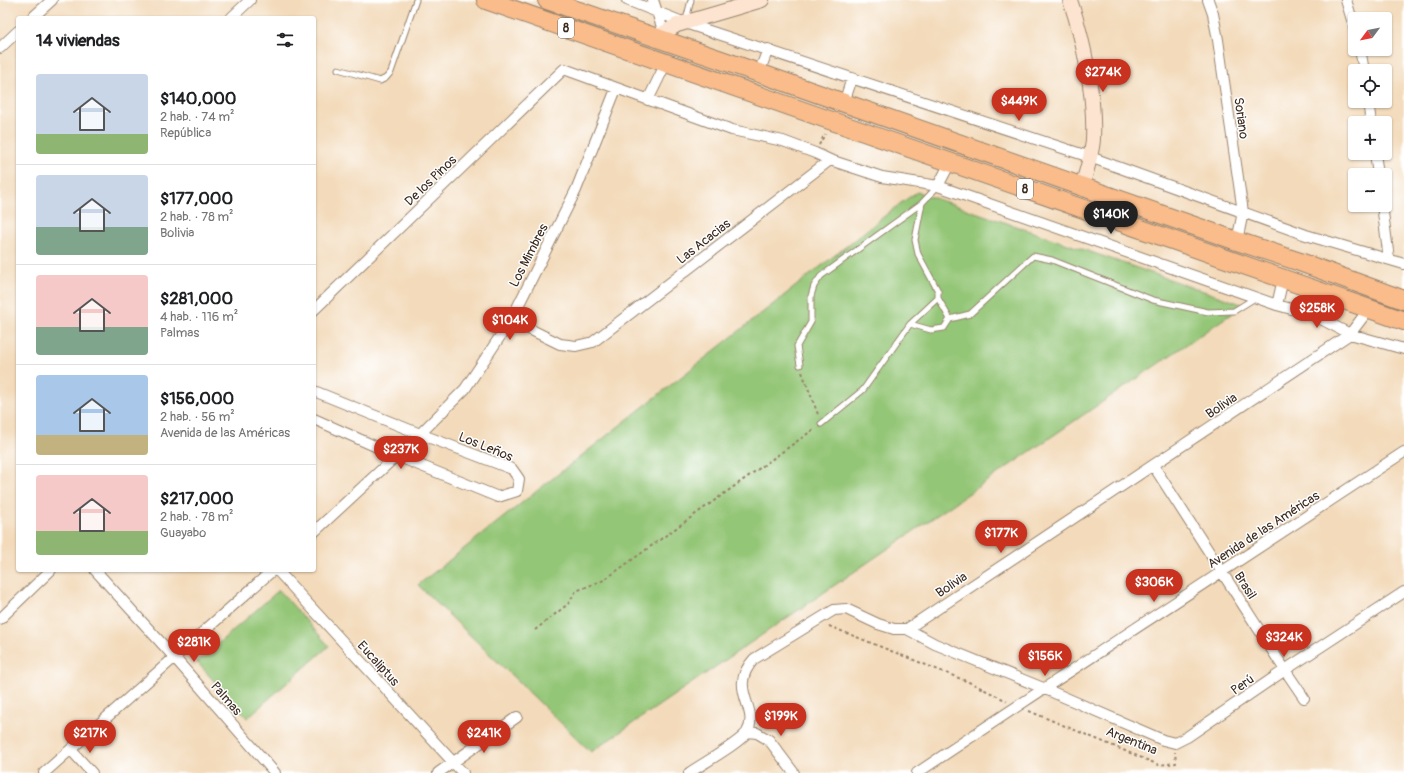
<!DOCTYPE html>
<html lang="es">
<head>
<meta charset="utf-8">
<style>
	:root { --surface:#fff; --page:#f2f2f2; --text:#202124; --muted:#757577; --line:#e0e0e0; --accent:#c8321e }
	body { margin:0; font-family:Pangolin,sans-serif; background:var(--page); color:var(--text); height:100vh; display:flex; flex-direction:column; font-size:15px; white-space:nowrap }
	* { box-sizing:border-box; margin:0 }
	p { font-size:13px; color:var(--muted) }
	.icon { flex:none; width:22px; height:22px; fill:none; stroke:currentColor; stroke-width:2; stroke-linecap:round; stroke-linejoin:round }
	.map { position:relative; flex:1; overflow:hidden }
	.panel { position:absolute; left:16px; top:16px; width:300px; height:556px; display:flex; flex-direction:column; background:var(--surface); border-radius:4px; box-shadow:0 1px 3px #0004 }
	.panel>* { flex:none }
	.needle { width:26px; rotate:238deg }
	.controls { position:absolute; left:1348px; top:12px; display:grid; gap:8px }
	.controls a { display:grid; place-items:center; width:44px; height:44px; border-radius:4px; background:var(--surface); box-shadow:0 1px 3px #0004; font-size:20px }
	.price { position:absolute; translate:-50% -34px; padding:0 9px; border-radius:14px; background:var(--accent); color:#fff; font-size:13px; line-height:26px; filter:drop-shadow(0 1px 2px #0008) }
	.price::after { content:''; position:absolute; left:50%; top:24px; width:12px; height:9px; margin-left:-6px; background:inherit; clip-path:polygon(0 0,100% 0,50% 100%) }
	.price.on { background:#222; color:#fff }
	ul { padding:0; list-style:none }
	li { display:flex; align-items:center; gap:12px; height:100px; padding:0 20px }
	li+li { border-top:1px solid var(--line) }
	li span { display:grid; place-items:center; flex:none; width:112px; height:80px; border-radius:4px; color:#555 }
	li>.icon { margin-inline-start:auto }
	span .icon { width:48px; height:48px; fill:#fffc; stroke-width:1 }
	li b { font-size:17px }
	h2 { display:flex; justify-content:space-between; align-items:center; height:48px; padding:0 20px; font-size:17px }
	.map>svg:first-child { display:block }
	.green { fill:#94c677; stroke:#68784a }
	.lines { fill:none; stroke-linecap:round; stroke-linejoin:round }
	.lane-casing { stroke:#97826c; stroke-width:7 }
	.street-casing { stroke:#97826c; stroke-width:12 }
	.secondary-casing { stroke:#97826c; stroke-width:16 }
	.highway-casing { stroke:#97826c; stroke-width:20 }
	.path { stroke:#97826c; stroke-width:2; stroke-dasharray:3 3; stroke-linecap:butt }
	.lane { stroke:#fff; stroke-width:5 }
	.street { stroke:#fff; stroke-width:10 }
	.secondary { stroke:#fde4d0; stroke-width:14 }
	.highway { stroke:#f9bc8a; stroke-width:18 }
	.labels { text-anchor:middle; stroke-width:3; stroke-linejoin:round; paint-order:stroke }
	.shield { fill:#fff; stroke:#766a62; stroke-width:1 }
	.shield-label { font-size:12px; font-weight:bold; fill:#3b2a1e }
	.street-label { font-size:13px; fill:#3b2a1e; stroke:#fff }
</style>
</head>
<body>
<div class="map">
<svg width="1404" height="773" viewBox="0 0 1404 773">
	<rect width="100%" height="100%" fill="#fff"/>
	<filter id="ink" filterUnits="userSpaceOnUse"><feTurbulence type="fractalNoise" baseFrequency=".025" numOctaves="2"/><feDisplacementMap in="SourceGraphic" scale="8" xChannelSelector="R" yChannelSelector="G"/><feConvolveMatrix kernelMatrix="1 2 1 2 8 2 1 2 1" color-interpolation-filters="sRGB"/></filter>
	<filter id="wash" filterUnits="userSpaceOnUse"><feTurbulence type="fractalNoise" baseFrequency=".012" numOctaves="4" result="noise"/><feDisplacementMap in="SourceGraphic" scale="16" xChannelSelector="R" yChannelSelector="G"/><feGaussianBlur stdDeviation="0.9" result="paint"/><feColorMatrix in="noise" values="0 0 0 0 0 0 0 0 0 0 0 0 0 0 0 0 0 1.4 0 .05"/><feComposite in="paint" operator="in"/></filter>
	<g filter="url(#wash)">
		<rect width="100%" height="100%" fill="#f3daba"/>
		<path class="green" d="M917,192L1244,305L591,752L418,585L901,203Z
			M279,590L329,646L247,718L197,662Z"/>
	</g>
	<g filter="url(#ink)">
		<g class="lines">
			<defs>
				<path id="lane" d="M686,20L691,0
					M338,69L380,81L386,78L391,72L416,0
					M950,319L970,314L1033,256L1052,260L1153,300L1208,312L1234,311L1255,298
					M910,324L931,330L944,328L950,319L938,298
					M800,365L797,346L811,322V296L814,286L821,276L922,203L938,186
					M821,424L863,390L910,324L938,298V291L918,254L915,240L922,203"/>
				<path id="street" d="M627,0L685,23L1090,157L1306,235L1404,264
					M653,0L664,33
					M1208,0L1213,14L1218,40L1243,212L1237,241
					M1346,0L1355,30
					M32,18L52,0
					M231,18L250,0
					M0,48L18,31
					M1360,49L1364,71
					M759,73L768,49
					M648,100L666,63
					M1368,101L1371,123
					M844,103L852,78
					M1375,153L1378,175
					M938,186L1277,305
					M1382,205L1389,259
					M1283,279L1277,305L1313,315L1350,334L1404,349
					M314,310L564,69L732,130L783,141L815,153L830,160L882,177L938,186L950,163
					M511,320L560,344L576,346L593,342L830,160
					M314,391L420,434L512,469L519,479L517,491L498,497L397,456L314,419
					M1153,465L1285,670L1304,698
					M314,532L420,434L465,389L511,320L576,190L616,89
					M95,570L174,657L275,773
					M277,570L463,773
					M0,619L51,570
					M907,629L935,644L1043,688L1163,740L1175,743L1187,737L1285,670L1404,592
					M747,732L757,733L769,740L794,773
					M71,750L92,773
					M44,773L273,570
					M438,773L517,717
					M689,773C702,764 740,743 747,732C761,708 726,690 754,659L834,610L846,609L878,624L894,629H907L1350,334L1369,309
					M917,773C1078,665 1242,559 1404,452"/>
				<path id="secondary" d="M1070,0C1084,41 1095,96 1093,139C1092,155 1086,172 1082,187
					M655,38L677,25L762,0"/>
				<path id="highway" d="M486,0L1404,321
					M547,0L759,73L1237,241L1300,262L1404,300"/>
			</defs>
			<use href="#lane" class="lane-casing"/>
			<use href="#street" class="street-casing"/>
			<use href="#secondary" class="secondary-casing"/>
			<use href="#highway" class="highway-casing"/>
			<path class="path" d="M819,145L825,134
				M802,372L819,417
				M829,626L971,683L1007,701
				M535,630L568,604L576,591L604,580L814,429
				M1029,711L1159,765L1176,763L1175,752"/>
			<use href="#lane" class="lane"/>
			<use href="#street" class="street"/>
			<use href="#secondary" class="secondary"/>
			<use href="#highway" class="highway"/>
		</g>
	</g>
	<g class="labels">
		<g class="shield">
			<rect x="558" y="18" width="16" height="20" rx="3"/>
			<rect x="1017" y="179" width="16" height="20" rx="3"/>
		</g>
		<g class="shield-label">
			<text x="566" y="32">8</text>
			<text x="1025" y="193">8</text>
		</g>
		<g class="street-label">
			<text transform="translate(1242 118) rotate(82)" y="5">Soriano</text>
			<text transform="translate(430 180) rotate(-44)" y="5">De los Pinos</text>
			<text transform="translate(703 241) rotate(-38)" y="5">Las Acacias</text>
			<text transform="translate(528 255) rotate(-63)" y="5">Los Mimbres</text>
			<text transform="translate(1221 405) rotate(-34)" y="5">Bolivia</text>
			<text transform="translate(486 446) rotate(22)" y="5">Los Leños</text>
			<text transform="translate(1263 529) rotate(-33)" y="5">Avenida de las Américas</text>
			<text transform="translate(951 584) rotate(-34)" y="5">Bolivia</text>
			<text transform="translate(1246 585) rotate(58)" y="5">Brasil</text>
			<text transform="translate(379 663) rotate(48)" y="5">Eucaliptus</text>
			<text transform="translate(1242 684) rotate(-35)" y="5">Perú</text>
			<text transform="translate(227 698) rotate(49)" y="5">Palmas</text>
			<text transform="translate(1132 740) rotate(22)" y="5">Argentina</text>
		</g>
	</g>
</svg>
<div class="controls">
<a><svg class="needle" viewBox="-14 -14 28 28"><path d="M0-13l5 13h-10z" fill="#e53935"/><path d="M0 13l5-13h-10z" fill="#757577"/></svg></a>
<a><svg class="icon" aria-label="locate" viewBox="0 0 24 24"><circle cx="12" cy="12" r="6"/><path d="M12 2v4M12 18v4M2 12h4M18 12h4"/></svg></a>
<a>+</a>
<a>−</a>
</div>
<b class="price" style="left:1103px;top:93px">$274K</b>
<b class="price" style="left:1019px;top:122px">$449K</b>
<b class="price on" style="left:1111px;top:235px">$140K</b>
<b class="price" style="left:1317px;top:329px">$258K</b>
<b class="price" style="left:510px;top:341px">$104K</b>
<b class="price" style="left:401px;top:470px">$237K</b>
<b class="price" style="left:1001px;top:554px">$177K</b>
<b class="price" style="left:1154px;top:603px">$306K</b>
<b class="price" style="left:1284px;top:658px">$324K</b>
<b class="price" style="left:194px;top:663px">$281K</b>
<b class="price" style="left:1045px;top:677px">$156K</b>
<b class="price" style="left:781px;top:737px">$199K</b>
<b class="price" style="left:90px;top:754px">$217K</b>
<b class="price" style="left:484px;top:754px">$241K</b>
<section class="panel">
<h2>14 viviendas<svg class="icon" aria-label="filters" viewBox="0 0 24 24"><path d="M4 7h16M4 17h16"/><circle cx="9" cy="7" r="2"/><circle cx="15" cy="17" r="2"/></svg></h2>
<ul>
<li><span style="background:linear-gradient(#c9d6e8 75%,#8fb573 0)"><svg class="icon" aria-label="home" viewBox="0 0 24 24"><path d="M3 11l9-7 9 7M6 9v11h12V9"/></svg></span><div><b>$140,000</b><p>2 hab. · 74 m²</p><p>República</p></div></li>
<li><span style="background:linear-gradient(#c9d6e8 65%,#7fa58c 0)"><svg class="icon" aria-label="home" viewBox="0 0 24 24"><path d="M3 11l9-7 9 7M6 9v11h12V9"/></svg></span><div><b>$177,000</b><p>2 hab. · 78 m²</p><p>Bolivia</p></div></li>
<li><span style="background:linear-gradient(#f6c9c9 65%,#7fa58c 0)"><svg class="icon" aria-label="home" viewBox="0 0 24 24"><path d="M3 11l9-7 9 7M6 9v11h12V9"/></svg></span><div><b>$281,000</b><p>4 hab. · 116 m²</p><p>Palmas</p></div></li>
<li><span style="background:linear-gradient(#a9c7e8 75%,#c2b280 0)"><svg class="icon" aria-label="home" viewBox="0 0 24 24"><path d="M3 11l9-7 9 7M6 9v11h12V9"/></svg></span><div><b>$156,000</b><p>2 hab. · 56 m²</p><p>Avenida de las Américas</p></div></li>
<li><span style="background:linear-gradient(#f6c9c9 70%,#8fb573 0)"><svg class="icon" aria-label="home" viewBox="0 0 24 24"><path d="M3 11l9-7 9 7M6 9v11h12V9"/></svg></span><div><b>$217,000</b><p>2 hab. · 78 m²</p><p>Guayabo</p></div></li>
</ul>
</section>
</div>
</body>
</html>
